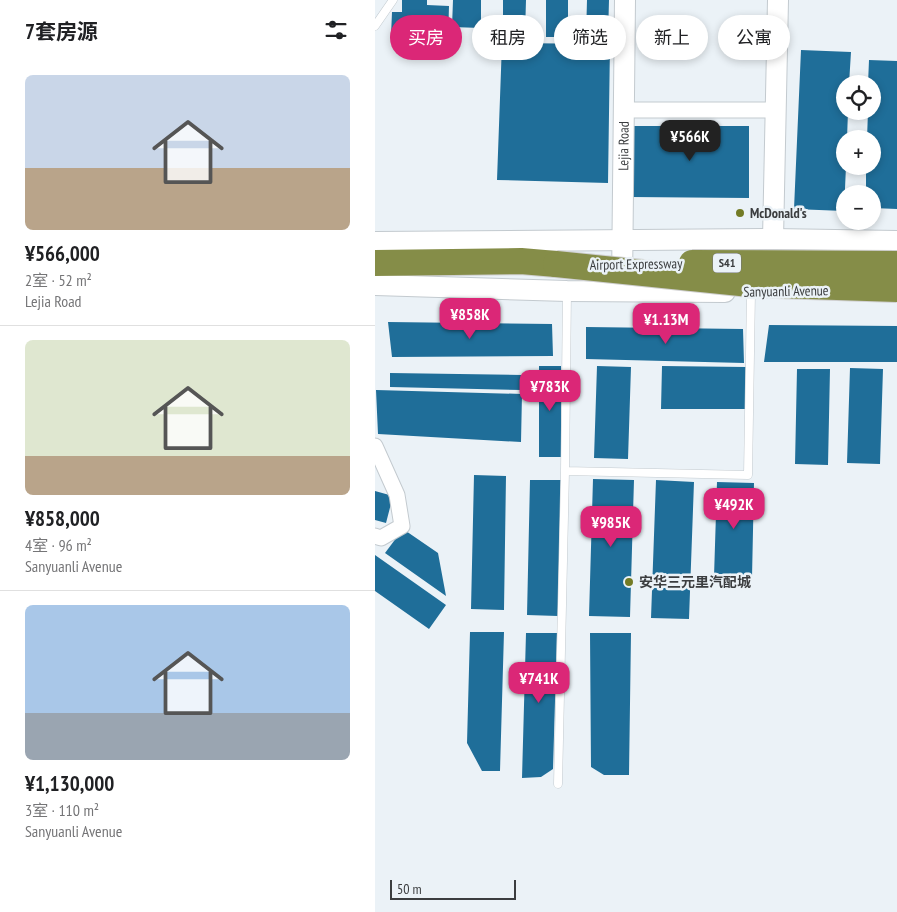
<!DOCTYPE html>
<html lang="zh">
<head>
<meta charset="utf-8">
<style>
	:root { --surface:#fff; --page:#f6f6f6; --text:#202124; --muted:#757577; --line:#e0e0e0; --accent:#db2777 }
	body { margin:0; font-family:"PT Sans Narrow","Noto Sans SC",sans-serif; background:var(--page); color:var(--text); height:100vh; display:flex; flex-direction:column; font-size:19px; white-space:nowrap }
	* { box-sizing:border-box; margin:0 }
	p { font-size:16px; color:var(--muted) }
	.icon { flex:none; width:28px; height:28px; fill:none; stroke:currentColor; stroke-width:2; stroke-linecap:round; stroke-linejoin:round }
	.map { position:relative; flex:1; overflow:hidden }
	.panel { display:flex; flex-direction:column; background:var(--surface); width:375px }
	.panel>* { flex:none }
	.top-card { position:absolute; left:15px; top:15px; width:431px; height:45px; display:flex; gap:10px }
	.fabs { position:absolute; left:461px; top:75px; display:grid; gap:10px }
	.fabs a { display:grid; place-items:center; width:45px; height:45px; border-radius:50%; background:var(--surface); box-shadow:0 2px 8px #0003; font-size:25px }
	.scale { position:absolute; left:15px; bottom:12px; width:126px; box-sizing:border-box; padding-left:5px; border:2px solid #3b3d3f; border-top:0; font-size:14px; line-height:18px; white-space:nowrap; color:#3b3d3f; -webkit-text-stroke:4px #ebf2f7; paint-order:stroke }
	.price { position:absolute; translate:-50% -42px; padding:0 11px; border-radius:10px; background:var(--accent); color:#fff; font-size:16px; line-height:32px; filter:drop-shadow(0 1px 2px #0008) }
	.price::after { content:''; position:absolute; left:50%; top:30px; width:15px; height:11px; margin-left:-8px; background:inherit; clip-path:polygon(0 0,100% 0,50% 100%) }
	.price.selected { background:#222; color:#fff }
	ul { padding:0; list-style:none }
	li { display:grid; align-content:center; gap:10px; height:265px; padding:0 25px }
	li+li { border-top:1px solid var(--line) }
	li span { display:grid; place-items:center; height:155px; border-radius:8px; color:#555 }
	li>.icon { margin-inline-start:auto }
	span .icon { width:90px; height:90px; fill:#fffc; stroke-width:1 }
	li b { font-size:21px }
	h2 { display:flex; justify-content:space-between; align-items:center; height:60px; padding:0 25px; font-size:21px }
	.tag { padding:0 18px; border-radius:22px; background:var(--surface); box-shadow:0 2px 8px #0003; font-size:18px; line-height:45px }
	.tag.selected { background:var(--accent); color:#fff }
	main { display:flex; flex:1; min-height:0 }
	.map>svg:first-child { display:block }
	.building { fill:#1f6e99 }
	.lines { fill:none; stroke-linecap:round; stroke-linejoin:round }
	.lane-casing { stroke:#c3cacf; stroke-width:9 }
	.street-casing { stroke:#c3cacf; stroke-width:17 }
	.secondary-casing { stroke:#c3cacf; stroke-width:22 }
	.highway-casing { stroke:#d0d0d1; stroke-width:28 }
	.lane { stroke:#fff; stroke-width:8 }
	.street { stroke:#fff; stroke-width:15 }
	.secondary { stroke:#fff; stroke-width:20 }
	.highway { stroke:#858d48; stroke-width:26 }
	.highway-bridge-casing { stroke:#d0d0d1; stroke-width:28; stroke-linecap:butt }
	.highway-bridge { stroke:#858d48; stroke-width:26 }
	.poi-dot { fill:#737b25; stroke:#ebf2f7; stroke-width:2 }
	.labels { text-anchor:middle; stroke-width:5; stroke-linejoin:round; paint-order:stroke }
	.shield { fill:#ebf2f7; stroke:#707376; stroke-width:1 }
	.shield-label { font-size:12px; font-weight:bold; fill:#3b3d3f }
	.street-label { font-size:14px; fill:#3b3d3f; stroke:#ebf2f7 }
	.poi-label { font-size:14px; font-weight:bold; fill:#3b3d3f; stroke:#ebf2f7; text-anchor:start }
</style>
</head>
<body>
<main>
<section class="panel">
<h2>7套房源<svg class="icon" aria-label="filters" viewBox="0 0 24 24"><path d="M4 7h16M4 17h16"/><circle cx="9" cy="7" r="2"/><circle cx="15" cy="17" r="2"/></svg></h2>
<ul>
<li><span style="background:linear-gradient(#c9d6e8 60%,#b9a48a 0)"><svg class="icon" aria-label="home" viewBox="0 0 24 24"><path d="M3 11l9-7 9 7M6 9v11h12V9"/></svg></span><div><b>¥566,000</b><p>2室 · 52 m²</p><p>Lejia Road</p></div></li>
<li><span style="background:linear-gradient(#dfe7d0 75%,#b9a48a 0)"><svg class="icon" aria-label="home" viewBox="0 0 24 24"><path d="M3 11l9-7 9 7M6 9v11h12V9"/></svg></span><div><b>¥858,000</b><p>4室 · 96 m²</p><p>Sanyuanli Avenue</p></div></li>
<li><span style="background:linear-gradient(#a9c7e8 70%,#9aa5b1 0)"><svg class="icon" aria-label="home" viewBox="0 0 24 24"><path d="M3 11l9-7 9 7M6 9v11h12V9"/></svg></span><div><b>¥1,130,000</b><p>3室 · 110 m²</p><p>Sanyuanli Avenue</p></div></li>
</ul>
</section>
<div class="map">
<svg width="522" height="912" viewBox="0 0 522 912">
	<rect width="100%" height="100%" fill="#ebf2f7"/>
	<path class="building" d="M27,0H52V5L74,6L73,39L16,36L17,12H27Z
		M78,0H106V28L77,27Z
		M128,0H151L150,34H128Z
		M171,0H193V37H171Z
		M212,0H234L233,37H211Z
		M127,43L235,44L233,183L122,180Z
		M426,50L476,52L474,84H470V111H473L472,139H470L471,166L469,211L419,209Z
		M494,60L522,61V209L498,208V194H491V166H498V139H492L493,111H498V84H493Z
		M256,126H374V198L256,197Z
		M13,322L177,324L178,356L17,357Z
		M394,325L522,326V362H389Z
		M211,327L368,329L369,363L211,359Z
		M164,366H186V457H164Z
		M222,366L256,367L253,459L219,458Z
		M287,366L371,367V409H286Z
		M475,368L508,369L505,464L472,463Z
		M422,369H455L453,465L420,464Z
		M15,373L147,375V390L15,387Z
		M1,390L147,394L146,442L3,434Z
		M99,475L131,476L129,610L96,609Z
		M218,479L259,480L255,617L214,616Z
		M155,480H186L183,616L152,615Z
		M281,480L319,482L314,619L276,618Z
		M342,482L379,483L377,578L339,577Z
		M0,491L18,496L11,523L0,520Z
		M28,529L63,553L71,596L10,553Z
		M0,555L71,605L54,629L0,591Z
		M95,632H129L125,771H107L92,743Z
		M151,633H182L178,769L166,777L147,778Z
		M215,633H256L254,775H229L216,767Z"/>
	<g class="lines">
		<defs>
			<path id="lane" d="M0,26L18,0
				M190,471L373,475L376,292
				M183,784L190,471L192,291"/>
			<path id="street" d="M248,110H400
				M0,446L22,495L27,526L6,538L0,536"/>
			<g id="secondary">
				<path d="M398,239L403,0"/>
				<path d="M0,242L398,239L522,241"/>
				<path d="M0,285L192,291L350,292"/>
				<path id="s1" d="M247,285L250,0"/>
			</g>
			<path id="highway" d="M0,263L146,261L181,264"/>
		</defs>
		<use href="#lane" class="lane-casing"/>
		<use href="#street" class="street-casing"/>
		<use href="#secondary" class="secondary-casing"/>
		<use href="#highway" class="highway-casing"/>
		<use href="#lane" class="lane"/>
		<use href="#street" class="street"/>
		<use href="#secondary" class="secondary"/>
		<use href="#highway" class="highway"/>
		<defs>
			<path id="highway-bridge" d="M317,263L522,264
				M181,264L375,284L522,289"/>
		</defs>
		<use href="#highway-bridge" class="highway-bridge-casing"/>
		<use href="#highway-bridge" class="highway-bridge"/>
	</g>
	<g class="poi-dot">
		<circle cx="365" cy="213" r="5"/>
		<circle cx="254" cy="582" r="5"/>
	</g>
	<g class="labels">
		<rect class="shield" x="338" y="253.5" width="28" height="19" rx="4"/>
		<g class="shield-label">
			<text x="352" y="267">S41</text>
		</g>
		<g class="street-label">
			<text dy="5" stroke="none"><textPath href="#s1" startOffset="139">Lejia Road</textPath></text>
			<text transform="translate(261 264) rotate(-1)" y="5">Airport Expressway</text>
			<text transform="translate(411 291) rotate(-1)" y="5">Sanyuanli Avenue</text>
		</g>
		<g class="poi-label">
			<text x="375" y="218">McDonald's</text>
			<text x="264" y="587">安华三元里汽配城</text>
		</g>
	</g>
</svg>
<div class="fabs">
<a><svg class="icon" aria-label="locate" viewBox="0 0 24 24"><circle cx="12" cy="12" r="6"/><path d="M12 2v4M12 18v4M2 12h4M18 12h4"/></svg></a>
<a>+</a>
<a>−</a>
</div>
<div class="scale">50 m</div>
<b class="price selected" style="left:315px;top:162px">¥566K</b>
<b class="price" style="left:95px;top:340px">¥858K</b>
<b class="price" style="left:291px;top:345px">¥1.13M</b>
<b class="price" style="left:175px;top:412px">¥783K</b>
<b class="price" style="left:359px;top:530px">¥492K</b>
<b class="price" style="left:236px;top:548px">¥985K</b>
<b class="price" style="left:164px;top:704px">¥741K</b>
<div class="top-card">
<a class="tag selected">买房</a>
<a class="tag">租房</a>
<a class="tag">筛选</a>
<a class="tag">新上</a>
<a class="tag">公寓</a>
</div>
</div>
</main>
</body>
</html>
